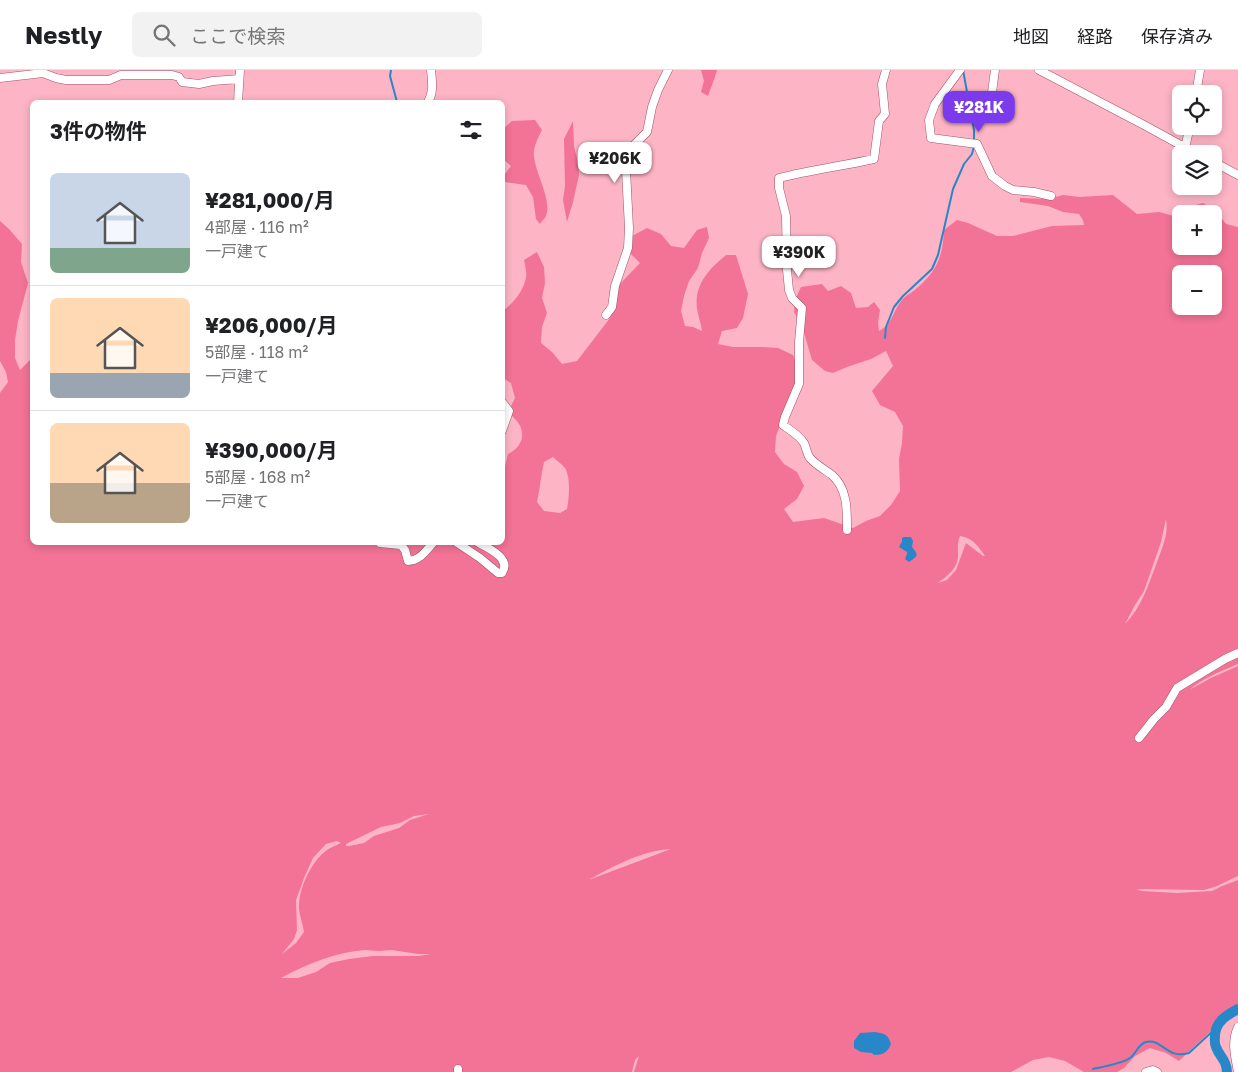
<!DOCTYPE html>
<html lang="ja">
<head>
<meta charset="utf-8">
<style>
	:root { --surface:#fff; --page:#f2f2f2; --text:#202124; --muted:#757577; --line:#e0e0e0; --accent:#7c3aed }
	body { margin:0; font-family:"Golos Text","Noto Sans JP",sans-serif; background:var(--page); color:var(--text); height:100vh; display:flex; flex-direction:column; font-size:19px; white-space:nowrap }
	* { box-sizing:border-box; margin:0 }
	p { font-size:16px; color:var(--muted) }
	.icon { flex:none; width:28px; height:28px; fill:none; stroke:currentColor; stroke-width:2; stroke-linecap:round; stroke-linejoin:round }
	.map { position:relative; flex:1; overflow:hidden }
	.details { position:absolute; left:30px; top:30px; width:475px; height:445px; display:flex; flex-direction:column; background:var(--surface); border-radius:8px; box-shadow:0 2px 8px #0003 }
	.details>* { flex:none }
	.tools { position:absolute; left:1172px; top:15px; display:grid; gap:10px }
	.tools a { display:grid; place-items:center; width:50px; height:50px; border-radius:8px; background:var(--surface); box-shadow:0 2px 8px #0003; font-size:25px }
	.price { position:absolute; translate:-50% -42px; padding:0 11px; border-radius:10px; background:#fff; color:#222; font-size:16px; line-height:32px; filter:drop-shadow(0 1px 2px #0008) }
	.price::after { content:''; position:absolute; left:50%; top:30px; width:15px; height:11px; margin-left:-8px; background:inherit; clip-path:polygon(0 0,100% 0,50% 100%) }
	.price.current { background:var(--accent); color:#fff }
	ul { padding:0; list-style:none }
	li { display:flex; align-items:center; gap:15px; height:125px; padding:0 20px }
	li+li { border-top:1px solid var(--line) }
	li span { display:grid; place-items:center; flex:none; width:140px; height:100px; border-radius:8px; color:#555 }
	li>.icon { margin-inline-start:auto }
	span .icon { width:60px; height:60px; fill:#fffc; stroke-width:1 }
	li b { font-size:21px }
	h2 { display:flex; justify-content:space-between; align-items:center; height:60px; padding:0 20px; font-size:21px }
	header { display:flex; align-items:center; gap:30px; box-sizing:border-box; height:70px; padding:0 25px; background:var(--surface); border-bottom:1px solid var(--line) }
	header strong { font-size:24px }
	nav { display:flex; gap:28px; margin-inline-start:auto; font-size:18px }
	.search { width:350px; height:45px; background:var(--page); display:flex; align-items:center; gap:12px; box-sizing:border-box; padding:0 18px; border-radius:8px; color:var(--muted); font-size:19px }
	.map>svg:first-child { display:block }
	.green { fill:#f27396; fill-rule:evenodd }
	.water { fill:#2887c9 }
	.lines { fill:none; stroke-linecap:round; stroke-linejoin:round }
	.stream { stroke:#2887c9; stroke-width:2 }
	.river { stroke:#2887c9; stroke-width:10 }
	.minor-casing { stroke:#a35368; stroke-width:9 }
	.minor { stroke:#fff; stroke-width:8 }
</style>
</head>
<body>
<header>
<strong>Nestly</strong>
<div class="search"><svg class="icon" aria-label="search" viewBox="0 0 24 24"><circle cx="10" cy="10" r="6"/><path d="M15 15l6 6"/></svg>ここで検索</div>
<nav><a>地図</a><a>経路</a><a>保存済み</a></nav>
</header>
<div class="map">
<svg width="1238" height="1002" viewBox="0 0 1238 1002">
	<rect width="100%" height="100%" fill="#fdb4c5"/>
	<path class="green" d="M701,0H717L715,7L708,26L701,22L704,11Z
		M535,50L542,60C538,68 533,77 534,86C535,103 554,133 545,148C543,150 541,152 540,154L536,149L533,127L526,115L505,112L503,108V105L505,104L511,96L503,89V59L512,51Z
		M573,51L574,76L578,93L579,105L573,132L567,152L563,130L565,116L564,69Z
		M1063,125L1079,127L1113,125L1137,144L1159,142L1174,146L1188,137L1203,133L1216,141L1226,154L1238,157V594C1226,599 1199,610 1191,619L1211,608L1238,596V806L1217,816L1204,820L1136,819L1142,821L1177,823L1212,821L1222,816L1238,810V935L1179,991L1166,983L1150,978L1135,986L1124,998L1117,1002H1084L1065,991L1049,987L1033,990L1011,1002H634L639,986L635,990L632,1002H0V323L8,312L6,302L0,291V151L9,159L22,174L21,192L28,213L18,251L15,270V288L20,300L30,290L32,285V472H502L503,399L505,397L508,384C518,379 525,370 521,358C519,352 512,346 508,342L515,328L511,313L503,308L502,285L504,283L503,241C513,233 524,221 526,207C527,202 525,195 524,190L537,182L544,197L545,213L542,228L547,243L542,257L541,273L552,282L562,294L577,291L610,248L618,216L640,193L628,181L632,166L647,158L661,164L671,176L684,178L697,160L707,157L709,168L702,183L698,198L689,211L684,226L681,241L685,256L693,257L702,261C701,253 698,246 697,238C694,215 709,199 726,185H736L748,224L743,248L737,258L722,261L718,274L733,277H763L778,278L793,285L798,299L796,315L776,366L775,382L784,394L797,402L804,416L797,429L784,439L793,452L824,448L853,458L866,451L880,446L891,435L900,421L899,389L902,373L903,356L895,342L880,335L872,321L893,296L886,281L871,289L847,297L833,303L825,301L812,290L802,256L794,242L795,230L801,217L822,214L828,221L841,216L851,223L856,238L868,237L874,232L880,240L878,253L879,261C882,259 886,257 888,254C893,247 896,237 902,230C906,225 912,223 917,218C937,201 943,186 944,160L957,150L968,153L997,166H1013L1052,156L1084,155L1083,150L1079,144L1063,142L1048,136L1020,132V128L1048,129ZM1181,144H1214V176H1181ZM1181,204H1214V236H1181ZM553,387C556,390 562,394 565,398C571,408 569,428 567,439L560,443L544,441L537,432C540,418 541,405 544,392ZM1166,449C1169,465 1161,480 1156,495C1148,516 1141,538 1125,554L1135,535L1144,521L1161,472ZM960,466C973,468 978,476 985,486H983L966,473L956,500L947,510L938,513C947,506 957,499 958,487C958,478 957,474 960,466ZM429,744L410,750L399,758L374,766L364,773L349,776H346V774L381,757L400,753L414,746ZM337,771L341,773C337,775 331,777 327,780C311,791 298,820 299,839C300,847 303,855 304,862L296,873L282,884L294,869L297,860L296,830L304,808L313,788L326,774ZM671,779L591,809H590C616,795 641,781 671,779ZM365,880L379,881L392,880L418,884H431L418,886H373L349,889L330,893L316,902L298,908H281C307,894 336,882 365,880Z"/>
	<path class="water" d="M904,467H911L913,471L912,477C919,485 918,486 909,492L905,489L907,484V482L899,477L901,473L902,472V468Z
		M875,962C885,964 888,964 891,974C888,982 883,985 874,985L872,983L861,982L854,978V971L860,963Z"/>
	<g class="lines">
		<path class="stream" d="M391,0L390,6L397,32
			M963,0L974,60V71
			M885,268L886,257L894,237L903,226L932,199L938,185L953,119L964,94L972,84L974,76
			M1093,999C1102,997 1124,993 1130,988C1136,984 1138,974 1146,972C1162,968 1167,990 1189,983L1215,959"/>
		<path class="river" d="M1227,1002C1226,988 1220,988 1216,977C1214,973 1215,969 1215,965C1216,951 1227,945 1238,939"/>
		<defs>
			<path id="minor" d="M960,0L935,34L929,50L931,68L977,74L992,106L1005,116L1013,120L1034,122L1051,126
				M1039,0L1144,55L1197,84
				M0,8L43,3L56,8L66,10H109L121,5H172L179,7L182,12L199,14L213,11L239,9
				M1196,24L1200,0
				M991,30L995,0
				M238,32L240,0
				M428,32C434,22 432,11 431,0
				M1185,78L1190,56
				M1214,92L1238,105
				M606,245L612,237L615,216L628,178L629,158L626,100L628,85L633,76L647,62L652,37L658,20L668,0
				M502,332L509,341L502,361
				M847,460C847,441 848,419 832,405C825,400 815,394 810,388C807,384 806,377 804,373C799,365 790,360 783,355L785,347L799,314V272L802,238L792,228L789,220L787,200L786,146L779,118V108C810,100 842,96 874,89L879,51L885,44L882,14L886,0
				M456,472L480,488L498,503H502C512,488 488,478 477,472
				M380,473L401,475L405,480L408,491C420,491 426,480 434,472
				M1139,668L1154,649L1166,637L1177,618L1225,589L1238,583
				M458,999V1002
				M1146,1002L1153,1000L1157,1002
				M1238,1002C1235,986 1231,972 1238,957"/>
		</defs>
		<use href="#minor" class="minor-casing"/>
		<use href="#minor" class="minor"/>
	</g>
</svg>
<div class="tools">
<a><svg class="icon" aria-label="locate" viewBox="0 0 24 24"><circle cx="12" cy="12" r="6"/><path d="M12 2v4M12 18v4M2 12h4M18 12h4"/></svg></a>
<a><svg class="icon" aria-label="layers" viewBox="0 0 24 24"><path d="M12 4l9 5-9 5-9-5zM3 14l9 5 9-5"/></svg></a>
<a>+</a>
<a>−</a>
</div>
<b class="price current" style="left:979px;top:63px">¥281K</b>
<b class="price" style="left:615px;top:114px">¥206K</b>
<b class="price" style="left:799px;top:208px">¥390K</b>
<section class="details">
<h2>3件の物件<svg class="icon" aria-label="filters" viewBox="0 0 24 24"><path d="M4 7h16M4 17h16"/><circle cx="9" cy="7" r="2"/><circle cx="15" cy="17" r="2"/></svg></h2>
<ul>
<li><span style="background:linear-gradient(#c9d6e8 75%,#7fa58c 0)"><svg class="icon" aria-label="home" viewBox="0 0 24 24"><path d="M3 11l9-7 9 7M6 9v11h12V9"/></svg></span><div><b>¥281,000/月</b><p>4部屋 · 116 m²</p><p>一戸建て</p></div></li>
<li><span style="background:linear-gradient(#ffd9b3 75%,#9aa5b1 0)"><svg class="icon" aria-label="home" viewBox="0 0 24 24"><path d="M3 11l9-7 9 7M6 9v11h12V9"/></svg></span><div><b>¥206,000/月</b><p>5部屋 · 118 m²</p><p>一戸建て</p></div></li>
<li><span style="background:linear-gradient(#ffd9b3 60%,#b9a48a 0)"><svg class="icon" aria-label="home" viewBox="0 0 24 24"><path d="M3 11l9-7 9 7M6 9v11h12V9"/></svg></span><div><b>¥390,000/月</b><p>5部屋 · 168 m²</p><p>一戸建て</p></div></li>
</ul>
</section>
</div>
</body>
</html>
